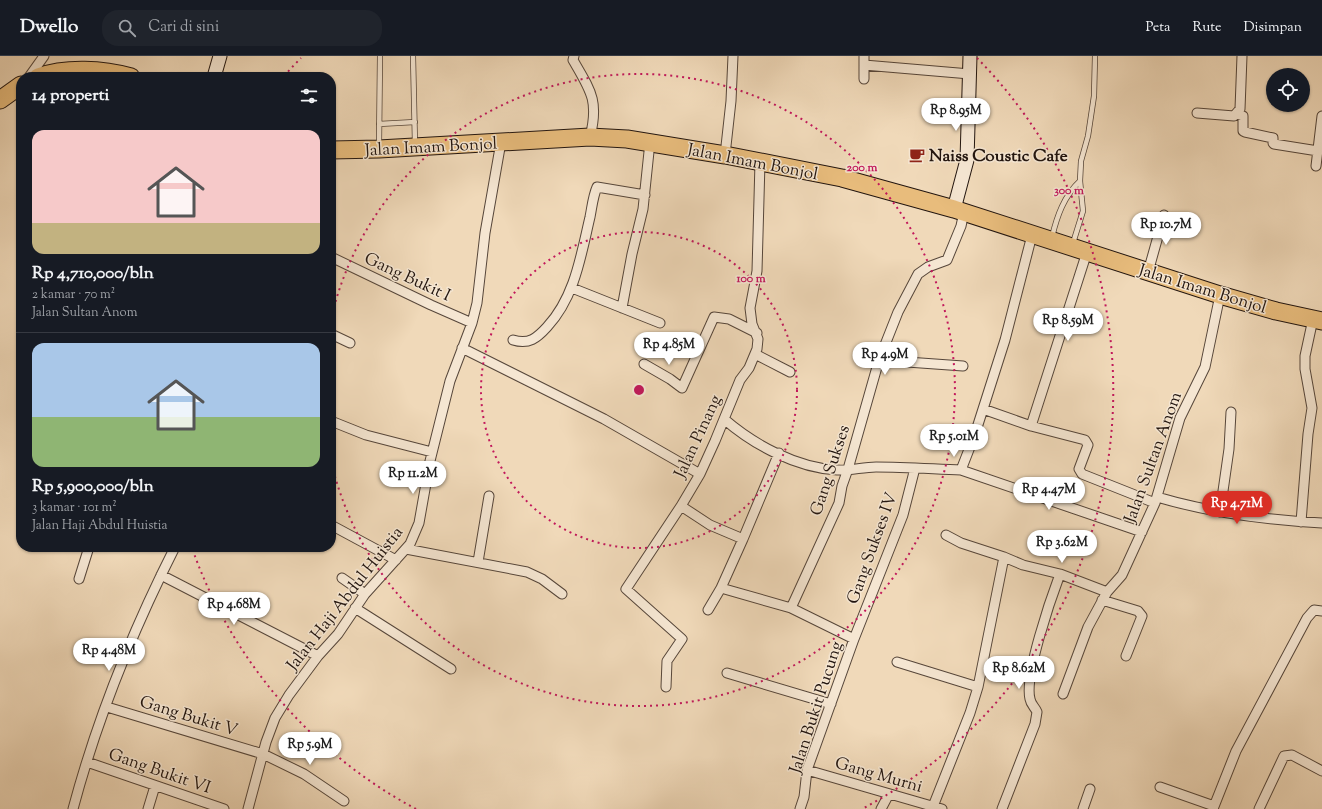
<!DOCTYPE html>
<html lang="id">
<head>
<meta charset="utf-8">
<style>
	:root { --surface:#171b24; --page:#20242c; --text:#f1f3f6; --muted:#9ea1a6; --line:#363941; --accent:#d93025 }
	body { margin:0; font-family:"Sorts Mill Goudy",serif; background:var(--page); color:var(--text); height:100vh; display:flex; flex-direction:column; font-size:15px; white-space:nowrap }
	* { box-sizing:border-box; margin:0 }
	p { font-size:13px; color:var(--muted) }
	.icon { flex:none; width:22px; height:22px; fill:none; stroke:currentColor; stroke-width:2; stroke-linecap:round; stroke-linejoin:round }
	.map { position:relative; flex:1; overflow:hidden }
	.drawer { position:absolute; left:16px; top:16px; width:320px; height:480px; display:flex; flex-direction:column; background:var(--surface); border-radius:16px; box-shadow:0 1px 3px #0004 }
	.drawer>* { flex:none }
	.controls { position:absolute; left:1266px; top:12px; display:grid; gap:8px }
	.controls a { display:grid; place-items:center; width:44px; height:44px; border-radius:50%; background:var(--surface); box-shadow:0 1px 3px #0004; font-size:20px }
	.price { position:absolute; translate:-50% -34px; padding:0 9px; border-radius:14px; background:#fff; color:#222; font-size:13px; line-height:26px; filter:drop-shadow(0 1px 2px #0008) }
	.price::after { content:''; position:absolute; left:50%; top:24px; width:12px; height:9px; margin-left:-6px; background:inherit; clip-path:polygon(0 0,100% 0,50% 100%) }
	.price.selected { background:var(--accent); color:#fff }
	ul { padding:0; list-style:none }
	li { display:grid; align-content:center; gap:8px; height:212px; padding:0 16px }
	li+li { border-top:1px solid var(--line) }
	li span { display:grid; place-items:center; height:124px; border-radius:12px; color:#555 }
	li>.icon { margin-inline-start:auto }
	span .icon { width:72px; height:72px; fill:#fffc; stroke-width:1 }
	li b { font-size:17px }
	h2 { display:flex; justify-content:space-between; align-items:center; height:48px; padding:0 16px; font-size:17px }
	header { display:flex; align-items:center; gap:24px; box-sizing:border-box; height:56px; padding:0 20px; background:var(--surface); border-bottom:1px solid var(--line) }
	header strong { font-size:19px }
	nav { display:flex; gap:22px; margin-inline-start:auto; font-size:14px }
	.search { width:280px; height:36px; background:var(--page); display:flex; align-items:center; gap:10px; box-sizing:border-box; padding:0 14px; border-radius:16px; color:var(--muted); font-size:15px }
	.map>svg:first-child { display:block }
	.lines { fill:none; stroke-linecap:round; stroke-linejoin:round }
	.lane-casing { stroke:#56463a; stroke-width:6 }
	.street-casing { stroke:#56463a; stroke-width:11 }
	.secondary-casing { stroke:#22150f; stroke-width:15 }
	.highway-casing { stroke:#22150f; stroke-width:19 }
	.lane { stroke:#f5e6d2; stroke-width:4.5 }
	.street { stroke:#f5e6d2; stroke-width:9 }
	.secondary { stroke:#f5e6d2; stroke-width:13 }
	.highway { stroke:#e8bc7c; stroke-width:17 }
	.ring { fill:none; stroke:#c2185b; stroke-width:2; stroke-dasharray:2 4 }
	.labels { text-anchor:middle; stroke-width:3; stroke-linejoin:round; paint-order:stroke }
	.street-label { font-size:17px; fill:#22150f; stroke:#f5e6d2 }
	.poi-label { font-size:17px; font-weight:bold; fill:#22150f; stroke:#f5e6d2; text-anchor:start }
	.centre { fill:#c2185b; stroke:#f5e6d2; stroke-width:2 }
	.ring-label { font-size:12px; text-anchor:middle; font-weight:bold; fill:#c2185b; stroke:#f5e6d2; stroke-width:3; stroke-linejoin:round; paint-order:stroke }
</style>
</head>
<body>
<header>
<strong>Dwello</strong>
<div class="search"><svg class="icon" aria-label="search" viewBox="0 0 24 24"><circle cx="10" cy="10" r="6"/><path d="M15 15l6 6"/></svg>Cari di sini</div>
<nav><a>Peta</a><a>Rute</a><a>Disimpan</a></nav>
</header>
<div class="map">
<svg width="1322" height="753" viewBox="0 0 1322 753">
	<rect width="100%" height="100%" fill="#f0d9b9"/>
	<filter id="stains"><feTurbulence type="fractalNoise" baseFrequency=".005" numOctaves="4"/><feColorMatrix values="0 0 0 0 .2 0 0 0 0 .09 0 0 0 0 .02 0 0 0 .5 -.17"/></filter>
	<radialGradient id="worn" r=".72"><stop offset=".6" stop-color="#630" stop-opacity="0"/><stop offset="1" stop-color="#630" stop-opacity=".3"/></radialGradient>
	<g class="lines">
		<defs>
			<path id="lane" d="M413,0L415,88
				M379,68L415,66
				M379,89L380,0
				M1052,181C1057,160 1064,140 1080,125
				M1073,187L1083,155L1080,125L1081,105L1088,80L1094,40L1095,0"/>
			<path id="street" d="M574,0L573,4C591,35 599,45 590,81
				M864,9L970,18
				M29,21L44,0
				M864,23V0
				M1197,57L1234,60L1240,53L1242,0
				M1237,58L1243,60V75L1245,76L1273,82V87L1274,88L1318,95
				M725,99L731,45L733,0
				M1316,110L1322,60
				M331,201L431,249L472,267
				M1148,216L1164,159
				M572,232L660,267
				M622,252L632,198L643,153L650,86
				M331,278L350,287
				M513,284C529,289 537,282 547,271C575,241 581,199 590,161C592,151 593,140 597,131L645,139
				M462,292L604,363L700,418
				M755,298L790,316
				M879,304L963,310
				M644,308L670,323L682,332L714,261L729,263L757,277
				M983,353L1031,370L1085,384L1088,389L1079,413L1082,418L1155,447
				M724,363C754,389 797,412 837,414C849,415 863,411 876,411C904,411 933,413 961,414L975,378L1005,284L1032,179
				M331,365L366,379L432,396
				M1031,370L1087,196
				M961,414L1142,476
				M1157,441C1211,457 1266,464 1322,467
				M681,450L710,469L743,483L779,397
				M1220,456L1229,393L1231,356
				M1301,466L1308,378L1312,352L1305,313V300L1313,263
				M331,469L396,504
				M946,479L961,487L1004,501
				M406,493L527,516L542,523L562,538
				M478,506L489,440
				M161,519L318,600
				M342,522L365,538
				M79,523L89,491
				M721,532L791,552L854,583
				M1102,544L1138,555L1142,560L1126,600
				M355,552L451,613
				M791,552L839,447L842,430L848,413L879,304L898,256L918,218L928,211L947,204L961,170L964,156
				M708,554L721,532L743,483
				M897,606L978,631
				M727,617L831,648
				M666,631L667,605L682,583L626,533L681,450L700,418L715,385L740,324L749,312L757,293L758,283L752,268L750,252L757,215L760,106
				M1063,638L1088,571L1107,536L1122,519L1155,447L1180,362L1205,311L1220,239
				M107,651L263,698L304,718L344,745
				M87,706L224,753
				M807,714L942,753
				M1160,731L1214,750
				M73,753C97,663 133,574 175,491
				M148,753L155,730
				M248,753L266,686L275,662L289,639L318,600L338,578L365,538L410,488L419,467L430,405L450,325L472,267L477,247L485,177L501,86
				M800,753L804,741L807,714L854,583L903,459L915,412
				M881,753L889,738
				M932,753L970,657L978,631L1004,501L1023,509L1060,518L1107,536
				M1002,753L1035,668L1037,656C1035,651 1031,649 1030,643C1024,620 1051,542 1060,518
				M1083,753L1090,733
				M1213,753L1236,695L1307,562L1314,554L1322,555
				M1259,753L1284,700L1292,699L1322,715"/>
			<path id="secondary" d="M214,21L220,0
				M954,153L967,104L970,0"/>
			<path id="highway" d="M38,21C66,11 103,13 131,21
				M0,44L21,29
				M331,94L379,93L590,81L627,83L725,99L842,122L954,153L1220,239L1276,255L1322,265"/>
		</defs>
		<use href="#lane" class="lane-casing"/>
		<use href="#street" class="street-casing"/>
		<use href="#secondary" class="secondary-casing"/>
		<use href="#highway" class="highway-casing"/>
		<use href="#lane" class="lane"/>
		<use href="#street" class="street"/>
		<use href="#secondary" class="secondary"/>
		<use href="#highway" class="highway"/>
	</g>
	<g class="ring">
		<circle cx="639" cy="334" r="158"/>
		<path d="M331 263A316 316 0 1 1 331 405"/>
		<path d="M416 753A474 474 0 0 1 192 492M284 20A474 474 0 0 1 301 2M977 2A474 474 0 0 1 862 753"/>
	</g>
	<defs>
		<symbol id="cafe-bare" viewBox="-9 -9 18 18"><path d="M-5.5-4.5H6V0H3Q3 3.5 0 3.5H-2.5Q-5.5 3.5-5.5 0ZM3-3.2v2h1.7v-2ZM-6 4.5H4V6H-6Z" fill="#8f2418" stroke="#f5e6d2" stroke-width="2.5" paint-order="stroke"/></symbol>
	</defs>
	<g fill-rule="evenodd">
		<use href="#cafe-bare" x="906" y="88" width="22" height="22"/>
	</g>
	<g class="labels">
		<g class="street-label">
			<text transform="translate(431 90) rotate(-3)" y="6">Jalan Imam Bonjol</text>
			<text transform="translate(753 105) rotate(11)" y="6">Jalan Imam Bonjol</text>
			<text transform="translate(408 220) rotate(25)" y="6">Gang Bukit I</text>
			<text transform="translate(1203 232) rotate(17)" y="6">Jalan Imam Bonjol</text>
			<text transform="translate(697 380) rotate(-65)" y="6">Jalan Pinang</text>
			<text transform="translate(1152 401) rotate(-70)" y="6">Jalan Sultan Anom</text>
			<text transform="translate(829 414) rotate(-72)" y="6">Gang Sukses</text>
			<text transform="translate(871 492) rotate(-70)" y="6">Gang Sukses IV</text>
			<text transform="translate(344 542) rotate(-52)" y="6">Jalan Haji Abdul Huistia</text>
			<text transform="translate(815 651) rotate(-72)" y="6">Jalan Bukit Pucung</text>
			<text transform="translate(189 659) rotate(17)" y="6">Gang Bukit V</text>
			<text transform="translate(160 714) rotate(19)" y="6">Gang Bukit VI</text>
			<text transform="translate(879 718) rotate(16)" y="6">Gang Murni</text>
		</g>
		<g class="poi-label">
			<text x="929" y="105">Naiss Coustic Cafe</text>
		</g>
	</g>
	<circle cx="639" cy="334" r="6" class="centre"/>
	<g class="ring-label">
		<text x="862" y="115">200 m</text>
		<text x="1069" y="138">300 m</text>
		<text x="751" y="226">100 m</text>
	</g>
	<rect width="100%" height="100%" filter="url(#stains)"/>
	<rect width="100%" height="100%" fill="url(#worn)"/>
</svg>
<div class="controls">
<a><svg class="icon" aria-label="locate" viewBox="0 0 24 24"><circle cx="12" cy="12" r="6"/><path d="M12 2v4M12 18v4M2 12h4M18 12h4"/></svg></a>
</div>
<b class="price" style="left:956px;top:76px">Rp 8.95M</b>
<b class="price" style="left:1166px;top:190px">Rp 10.7M</b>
<b class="price" style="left:1068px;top:286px">Rp 8.59M</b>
<b class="price" style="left:669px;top:310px">Rp 4.85M</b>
<b class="price" style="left:885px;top:320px">Rp 4.9M</b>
<b class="price" style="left:954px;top:402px">Rp 5.01M</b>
<b class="price" style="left:413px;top:439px">Rp 11.2M</b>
<b class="price" style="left:1049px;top:455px">Rp 4.47M</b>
<b class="price selected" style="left:1237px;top:469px">Rp 4.71M</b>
<b class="price" style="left:1062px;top:508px">Rp 3.62M</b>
<b class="price" style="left:234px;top:570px">Rp 4.68M</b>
<b class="price" style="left:109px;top:616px">Rp 4.48M</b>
<b class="price" style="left:1019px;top:634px">Rp 8.62M</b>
<b class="price" style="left:310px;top:710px">Rp 5.9M</b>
<section class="drawer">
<h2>14 properti<svg class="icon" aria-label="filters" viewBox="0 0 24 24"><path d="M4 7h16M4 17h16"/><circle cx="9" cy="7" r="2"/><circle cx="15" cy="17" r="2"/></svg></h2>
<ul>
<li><span style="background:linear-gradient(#f6c9c9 75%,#c2b280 0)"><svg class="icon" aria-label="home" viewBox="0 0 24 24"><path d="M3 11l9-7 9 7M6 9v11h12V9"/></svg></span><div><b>Rp 4,710,000/bln</b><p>2 kamar · 70 m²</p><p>Jalan Sultan Anom</p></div></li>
<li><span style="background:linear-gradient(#a9c7e8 60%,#8fb573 0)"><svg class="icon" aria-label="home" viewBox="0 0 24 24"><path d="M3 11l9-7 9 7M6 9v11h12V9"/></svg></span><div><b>Rp 5,900,000/bln</b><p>3 kamar · 101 m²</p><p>Jalan Haji Abdul Huistia</p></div></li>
</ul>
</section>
</div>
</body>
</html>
